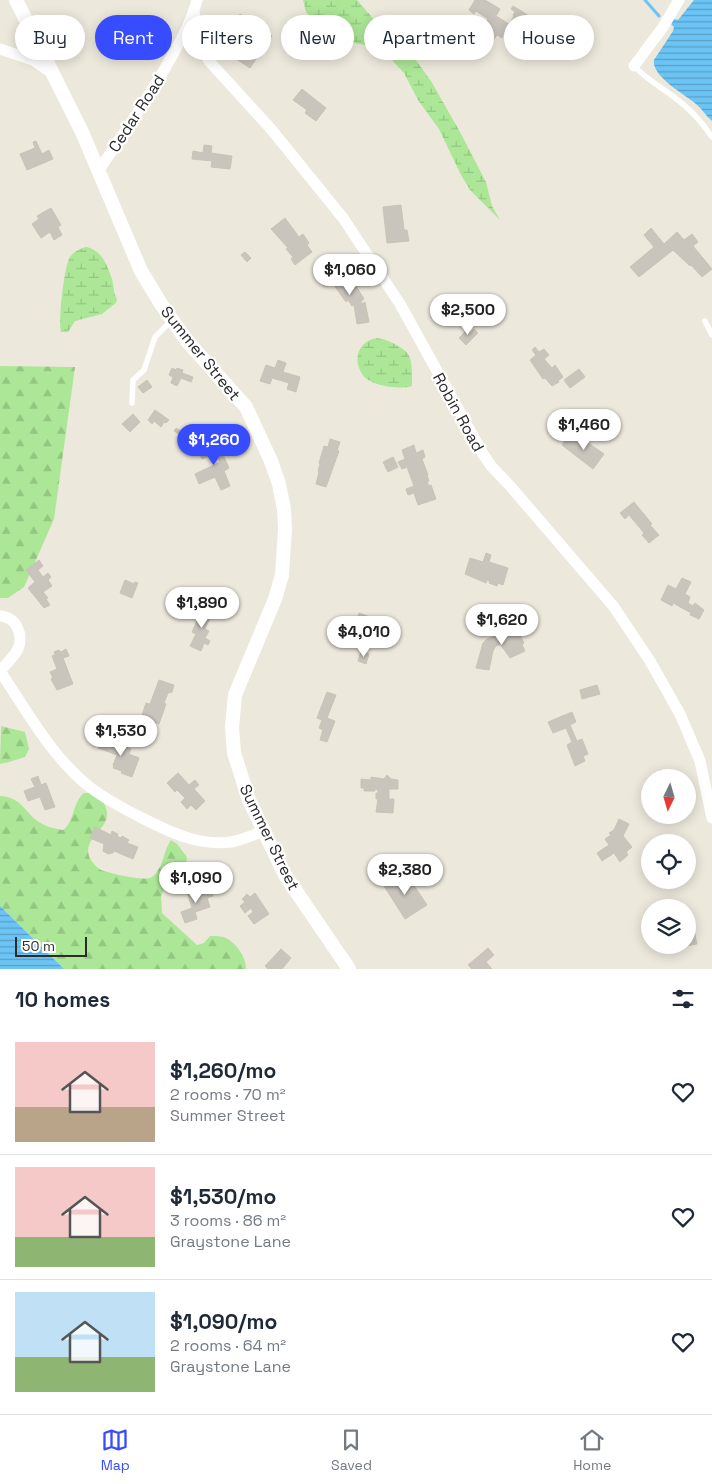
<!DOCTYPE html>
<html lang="en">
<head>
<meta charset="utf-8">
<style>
	:root { --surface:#fff; --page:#f6f6f7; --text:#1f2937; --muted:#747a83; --line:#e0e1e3; --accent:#384cff }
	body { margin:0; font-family:"Space Grotesk",sans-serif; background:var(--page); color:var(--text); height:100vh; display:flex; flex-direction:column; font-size:19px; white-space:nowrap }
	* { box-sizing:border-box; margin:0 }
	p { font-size:16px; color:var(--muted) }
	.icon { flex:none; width:28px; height:28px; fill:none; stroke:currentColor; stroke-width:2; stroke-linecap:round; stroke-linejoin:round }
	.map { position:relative; height:969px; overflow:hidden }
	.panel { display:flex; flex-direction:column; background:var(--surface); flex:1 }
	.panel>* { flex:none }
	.hud { position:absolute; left:15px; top:15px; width:682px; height:45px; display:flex; gap:10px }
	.needle { width:32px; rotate:185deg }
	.fabs { position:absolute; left:641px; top:769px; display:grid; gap:10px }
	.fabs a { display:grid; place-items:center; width:55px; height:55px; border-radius:50%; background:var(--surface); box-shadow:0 2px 12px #0003; font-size:25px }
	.scale { position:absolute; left:15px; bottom:12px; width:72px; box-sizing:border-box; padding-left:5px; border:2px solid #2b2b2b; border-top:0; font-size:14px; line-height:18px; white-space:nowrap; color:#2b2b2b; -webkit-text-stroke:4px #fff; paint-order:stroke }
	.price { position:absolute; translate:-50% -42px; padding:0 11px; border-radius:18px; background:#fff; color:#222; font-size:16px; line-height:32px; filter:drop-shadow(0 1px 2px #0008) }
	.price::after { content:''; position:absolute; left:50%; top:30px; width:15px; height:11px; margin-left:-8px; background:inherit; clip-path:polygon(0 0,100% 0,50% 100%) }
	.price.current { background:var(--accent); color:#fff }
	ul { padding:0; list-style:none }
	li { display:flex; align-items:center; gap:15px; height:125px; padding:0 15px }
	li+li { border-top:1px solid var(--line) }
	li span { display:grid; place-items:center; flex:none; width:140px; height:100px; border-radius:0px; color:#555 }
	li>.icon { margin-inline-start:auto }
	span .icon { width:60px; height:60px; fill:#fffc; stroke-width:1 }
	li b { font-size:21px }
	h2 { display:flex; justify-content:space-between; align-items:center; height:60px; padding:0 15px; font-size:21px }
	.tag { padding:0 18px; border-radius:22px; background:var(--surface); box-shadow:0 2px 12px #0003; font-size:18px; line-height:45px }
	.tag.current { background:var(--accent); color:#fff }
	.menu { display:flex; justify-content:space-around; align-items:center; height:70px; border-top:1px solid var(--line); background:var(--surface); font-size:14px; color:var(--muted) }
	.menu a { display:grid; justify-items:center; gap:2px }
	.menu .current { color:var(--accent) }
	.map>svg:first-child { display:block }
	.forest { fill:url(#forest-firs) }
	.wetland { fill:url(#wetland-marsh) }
	.water { fill:url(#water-rules) }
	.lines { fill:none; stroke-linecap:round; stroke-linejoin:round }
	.stream { stroke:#6bc4f4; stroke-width:3 }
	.building { fill:#c9c4bc; stroke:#c9c4b6 }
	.service { stroke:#fff; stroke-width:5.5 }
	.minor { stroke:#fff; stroke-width:11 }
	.tertiary { stroke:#fff; stroke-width:14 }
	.labels { text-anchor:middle; stroke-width:4.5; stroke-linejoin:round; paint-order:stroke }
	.street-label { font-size:16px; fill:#2b2b2b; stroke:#fff }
</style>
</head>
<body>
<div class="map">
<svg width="712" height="969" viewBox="0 0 712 969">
	<defs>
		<pattern id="forest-firs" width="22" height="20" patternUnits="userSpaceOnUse" patternTransform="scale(1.25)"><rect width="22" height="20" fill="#abe796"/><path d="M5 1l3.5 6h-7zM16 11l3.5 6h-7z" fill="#93c681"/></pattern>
		<pattern id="wetland-marsh" width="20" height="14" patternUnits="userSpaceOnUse" patternTransform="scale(1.25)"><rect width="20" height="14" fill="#abe796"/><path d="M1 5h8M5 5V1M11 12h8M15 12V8" fill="none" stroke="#93c681"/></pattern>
		<pattern id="water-rules" width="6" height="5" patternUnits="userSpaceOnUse" patternTransform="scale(1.25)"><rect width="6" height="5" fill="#6bc4f4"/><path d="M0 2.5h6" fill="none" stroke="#589fc6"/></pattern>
	</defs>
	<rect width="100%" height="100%" fill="#ede8dc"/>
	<path class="forest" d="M0,366L75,367L54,519L24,587L8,598H0Z
		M1,726L25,732L29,749L25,757L9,762L0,764Z
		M84,793C93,793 98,794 103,802C119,827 82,835 89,856C90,860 97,868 101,870C109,873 146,882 152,877C164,868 163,851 171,840L177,844L187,857L184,874L164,889L161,896L162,913L197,945L204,943L210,936C215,936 221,936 226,938C237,944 246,957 246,969H64L0,906V796C20,797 23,809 36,820C44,826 54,829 63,830C75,821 72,803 84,793Z"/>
	<path class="wetland" d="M303,0H357L377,23L407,48L431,81L460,132L486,182L492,206L500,220L470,190L460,173L439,129L418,100L404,73L391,59L370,46L340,40L327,34L306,12Z
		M86,247C102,250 107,265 112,279C114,286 113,293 117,299L116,303L102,314L75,321L68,332H61C58,322 64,266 70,257C74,251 80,249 86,247Z
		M377,338C386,339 402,346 408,354C413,362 412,377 412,386C400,390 369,386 362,374C352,358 359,341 377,338Z"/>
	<path class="water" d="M694,0H712V121C706,116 702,109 696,104C684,94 651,76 654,60L673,31L674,27L671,24L674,19L678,20Z
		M0,906L64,969H0Z"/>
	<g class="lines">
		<path class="stream" d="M645,0L659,16"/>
	</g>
	<path class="building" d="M475,0H485L500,9L496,16L509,24L514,16L513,15L515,12L511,9L513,6L534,19L527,28L530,30L528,33L541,41L534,52L521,43L518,45L514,44L513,41L514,37L505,31L502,38L497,35L485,52L475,45L474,49L462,53L460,49L456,51L455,48L459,46L457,39L480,32L488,19L476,11L474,14L469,10Z
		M240,14L257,26L260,20L265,24L268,34L272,36L250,68L236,59L245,45L238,40L237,42L233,40L235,38L225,31L233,16L237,19Z
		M138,16L150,23L141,37L139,36L138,38L139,40L134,48L121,41L125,34L122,33V29L129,18L135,21Z
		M302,89L326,108L316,121L305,113L307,110L293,100Z
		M36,141L42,154L49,150L53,159L27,170L20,154L35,148L33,142Z
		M204,145L212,146L211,153L232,156L230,169L211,167L212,161L192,159L193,151L203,153Z
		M401,205L404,230H407L409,241L387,243L383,207Z
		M51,208L61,225L58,227L62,235L54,240L50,232L41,238L32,224L39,219L37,216Z
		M285,218L299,237L303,234L309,243L307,245L312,252L295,265L291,259L293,257L286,249L288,248L271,229Z
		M651,228L664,244L677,232L684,240L692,234L698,242L693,246L712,269L702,277L691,265L690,266L673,250L639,277L630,267L654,247L644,235Z
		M245,252L251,258L247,262L241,255Z
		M340,274L343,280L350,276L364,299L361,301L362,304L365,302L369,322L357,324L354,305L352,306L348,300L346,302L333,284L328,286H324L323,282L324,278L327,277L332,279Z
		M456,296L465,300L463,304L473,308L476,302L483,305L480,312L484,314L481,321L474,317L472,321L449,313V310L445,308L450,297L455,299Z
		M474,329L478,333L466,345L459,338L467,330L470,333Z
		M535,347L539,352L544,349L549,355L544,359L552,368L555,365L563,377L558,381L559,382L552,386L545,378L543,379L530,360L536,355L532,350Z
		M278,360L286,363L283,372L300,377L296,392L287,389L289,383L272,378L270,384L260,381L266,365L275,368Z
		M172,368L176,370L177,368L183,370L182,373L193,377L191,382L181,378L177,386L171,383L173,377L169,375Z
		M579,369L585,377L570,388L564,380Z
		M147,380L152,387L143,393L138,387Z
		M155,410L169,420L166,423L164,422L161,427L154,421L152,424L148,420Z
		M133,414L140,422L130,432L122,424Z
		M176,428L184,433L182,436L174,431Z
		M569,435L581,444L584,440L604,454L593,469L562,445Z
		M330,439L340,442L337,451H339L326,487L316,484L319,472L318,471L320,464L319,463L324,446L328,447Z
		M220,441L224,449L221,450L229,468L224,471L230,486L221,490L215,477L199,484L195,474L220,462L216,453L202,459L196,447L205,445L206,447Z
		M414,445L416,453L423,450L425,457L422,459L428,475H427L429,481L427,482L429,486L431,485L436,499L418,505L414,493L408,495L406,489L414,486L407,467L402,469L398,462L405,459L402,450Z
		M393,457L398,467L388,472L383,462Z
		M634,502L652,524L650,525L659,535L649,543L642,535L644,533L629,515L625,519L620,513Z
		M486,553L491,555L489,562L508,568L503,585L498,583L497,586L489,583L490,581L487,580L486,583L465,574L470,558L483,562Z
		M39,560L43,566L38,570L43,577L48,573L51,577L48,580L52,586L43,592L48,598L46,599L50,605L44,608L28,588L35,582L26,570Z
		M682,578L691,582L685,594L690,597L688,603L693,606L695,603L704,610L699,619L690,615L691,613L673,603L672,606L661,600L668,585L676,589Z
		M125,580L134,584L135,582L138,583L132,598L120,593Z
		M204,605L214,609L205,629L209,631L205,638L210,641L208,645L204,643L201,651L190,646L196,634L192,632Z
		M359,613L370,617L360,648L349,644Z
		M514,621L522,634L520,635L524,643L522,645L525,651L510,658L500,644L495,647L493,651L489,670L476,668L483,643L487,639L510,631L508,624Z
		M66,649L69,656L63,658L73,684L57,690L51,679L53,678L50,672L57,669L52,656L55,655L54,652L59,650L61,652Z
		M361,651L369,654L366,664L358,661Z
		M159,680L174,685L172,692L168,693L164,703L166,704L159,724L141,718L146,703L150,704Z
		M597,685L600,694L582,699L580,690Z
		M327,692L336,695L327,718L335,721L327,742L320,740L323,730L319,728L322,720L317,718Z
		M572,712L576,722L570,725L577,741L582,739L588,754L583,756L585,761L575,766L567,745L572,742L566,728L553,733L548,722Z
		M102,738L131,749L129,754L139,758L132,777L121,773L122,771L113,768L114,766L113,765L117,755L98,748Z
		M178,773L189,785L195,780L199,785L194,789L205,801L196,810L191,805L187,809L181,802L185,798L177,790L175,792L167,783Z
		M387,775L391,779L398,780V789H389V799H394L393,813L376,812L378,799H376V793H378V790L375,789V791H364V788H361V779L371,780V777L384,779Z
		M38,776L41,785L46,783L55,807L45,810L40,797L28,801L24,791L35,787L31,779Z
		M619,819L629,824L623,836L632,847L626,852L628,855L620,862L614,853L602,861L597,853L609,845L605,839L611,835L609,833L614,830Z
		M95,827L111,835L112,831L118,834L117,836L121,838L122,836L129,840L127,843L138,847L133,859L114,851L113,853L108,854L103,851L104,844L90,838Z
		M405,872L427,905L405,919L384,886Z
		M203,886L206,894L211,892L213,896L207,898L210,907L195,912L197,919L185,923L181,912L192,908L187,892Z
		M255,893L269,914L254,924L248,916L253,912L251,908L245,913L240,906L245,902L242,899L247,894L250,897Z
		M694,930L697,944L669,949L668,945H688V931Z
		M488,948L494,955L486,962L492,969H472L468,965Z
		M281,949L291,958L282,969H268L265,966Z"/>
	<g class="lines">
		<path class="service" d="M634,66C646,79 661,87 674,97C689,108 702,122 712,137
			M705,321L712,335
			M132,403L133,380L144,370L155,337L172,320"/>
		<path class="minor" d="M194,11C196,30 200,44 209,61L271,129L343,218L400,304L483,454L492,467L511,487L614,607L650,661L680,714L700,761L712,818
			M0,49L33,60L52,73
			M634,66L663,27L679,0
			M99,170C124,133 150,96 172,56C182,38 192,20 197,0
			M0,616C16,617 24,634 18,649C14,657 6,664 0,671
			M0,671C27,711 52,758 91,788C107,800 126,810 144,819C172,833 199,846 231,842C242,840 253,835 264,831"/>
		<path class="tertiary" d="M16,0L82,132L141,271L161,304L187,341L246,407L271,461L279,484L284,509L285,529L282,575L275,599L235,695L232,727L234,753L249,800L285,875L349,969"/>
	</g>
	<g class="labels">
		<g class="street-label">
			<text transform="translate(136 113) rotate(-57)" y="6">Cedar Road</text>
			<text transform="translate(201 353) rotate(51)" y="6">Summer Street</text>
			<text transform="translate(459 412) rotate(61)" y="6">Robin Road</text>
			<text transform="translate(270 837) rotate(64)" y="6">Summer Street</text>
		</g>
	</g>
</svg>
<div class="fabs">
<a><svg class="needle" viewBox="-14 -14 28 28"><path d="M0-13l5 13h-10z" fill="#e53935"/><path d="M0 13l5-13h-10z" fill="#747a83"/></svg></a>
<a><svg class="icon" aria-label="locate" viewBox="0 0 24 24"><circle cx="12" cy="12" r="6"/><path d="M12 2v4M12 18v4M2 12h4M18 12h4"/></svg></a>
<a><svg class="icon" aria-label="layers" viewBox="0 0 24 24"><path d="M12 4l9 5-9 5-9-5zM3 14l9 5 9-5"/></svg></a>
</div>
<div class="scale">50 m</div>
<b class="price" style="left:350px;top:296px">$1,060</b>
<b class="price" style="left:468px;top:336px">$2,500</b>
<b class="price" style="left:584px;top:451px">$1,460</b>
<b class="price current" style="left:214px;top:466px">$1,260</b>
<b class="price" style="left:202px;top:629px">$1,890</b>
<b class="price" style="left:502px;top:646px">$1,620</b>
<b class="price" style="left:364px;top:658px">$4,010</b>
<b class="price" style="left:121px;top:757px">$1,530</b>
<b class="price" style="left:405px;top:896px">$2,380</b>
<b class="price" style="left:196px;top:904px">$1,090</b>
<div class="hud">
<a class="tag">Buy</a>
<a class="tag current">Rent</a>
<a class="tag">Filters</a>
<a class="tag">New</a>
<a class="tag">Apartment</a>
<a class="tag">House</a>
</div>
</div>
<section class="panel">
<h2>10 homes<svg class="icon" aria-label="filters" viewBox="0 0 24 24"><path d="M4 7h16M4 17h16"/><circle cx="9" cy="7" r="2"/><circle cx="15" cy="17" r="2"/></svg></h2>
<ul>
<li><span style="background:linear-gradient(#f6c9c9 65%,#b9a48a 0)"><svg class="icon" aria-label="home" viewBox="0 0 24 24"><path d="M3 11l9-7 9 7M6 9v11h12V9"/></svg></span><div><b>$1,260/mo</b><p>2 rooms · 70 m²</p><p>Summer Street</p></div><svg class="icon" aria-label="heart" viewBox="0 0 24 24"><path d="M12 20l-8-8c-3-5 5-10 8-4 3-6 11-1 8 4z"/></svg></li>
<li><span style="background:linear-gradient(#f6c9c9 70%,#8fb573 0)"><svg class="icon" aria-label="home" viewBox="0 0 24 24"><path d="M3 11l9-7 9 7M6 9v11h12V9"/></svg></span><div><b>$1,530/mo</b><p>3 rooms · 86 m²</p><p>Graystone Lane</p></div><svg class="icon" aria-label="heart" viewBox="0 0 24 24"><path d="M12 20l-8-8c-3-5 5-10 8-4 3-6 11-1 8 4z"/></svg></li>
<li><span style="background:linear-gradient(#bfe0f5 65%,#8fb573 0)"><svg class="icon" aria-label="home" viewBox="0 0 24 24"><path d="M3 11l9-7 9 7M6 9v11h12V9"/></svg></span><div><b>$1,090/mo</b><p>2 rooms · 64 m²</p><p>Graystone Lane</p></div><svg class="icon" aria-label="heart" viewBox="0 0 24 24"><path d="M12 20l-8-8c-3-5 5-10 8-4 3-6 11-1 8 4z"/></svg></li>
</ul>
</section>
<nav class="menu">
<a class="current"><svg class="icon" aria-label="map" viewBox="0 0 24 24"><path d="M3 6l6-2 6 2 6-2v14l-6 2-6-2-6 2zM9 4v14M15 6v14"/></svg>Map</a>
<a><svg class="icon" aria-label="saved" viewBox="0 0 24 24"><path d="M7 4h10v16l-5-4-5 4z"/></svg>Saved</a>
<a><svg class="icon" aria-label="home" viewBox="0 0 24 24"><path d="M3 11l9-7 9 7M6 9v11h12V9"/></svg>Home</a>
</nav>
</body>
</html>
